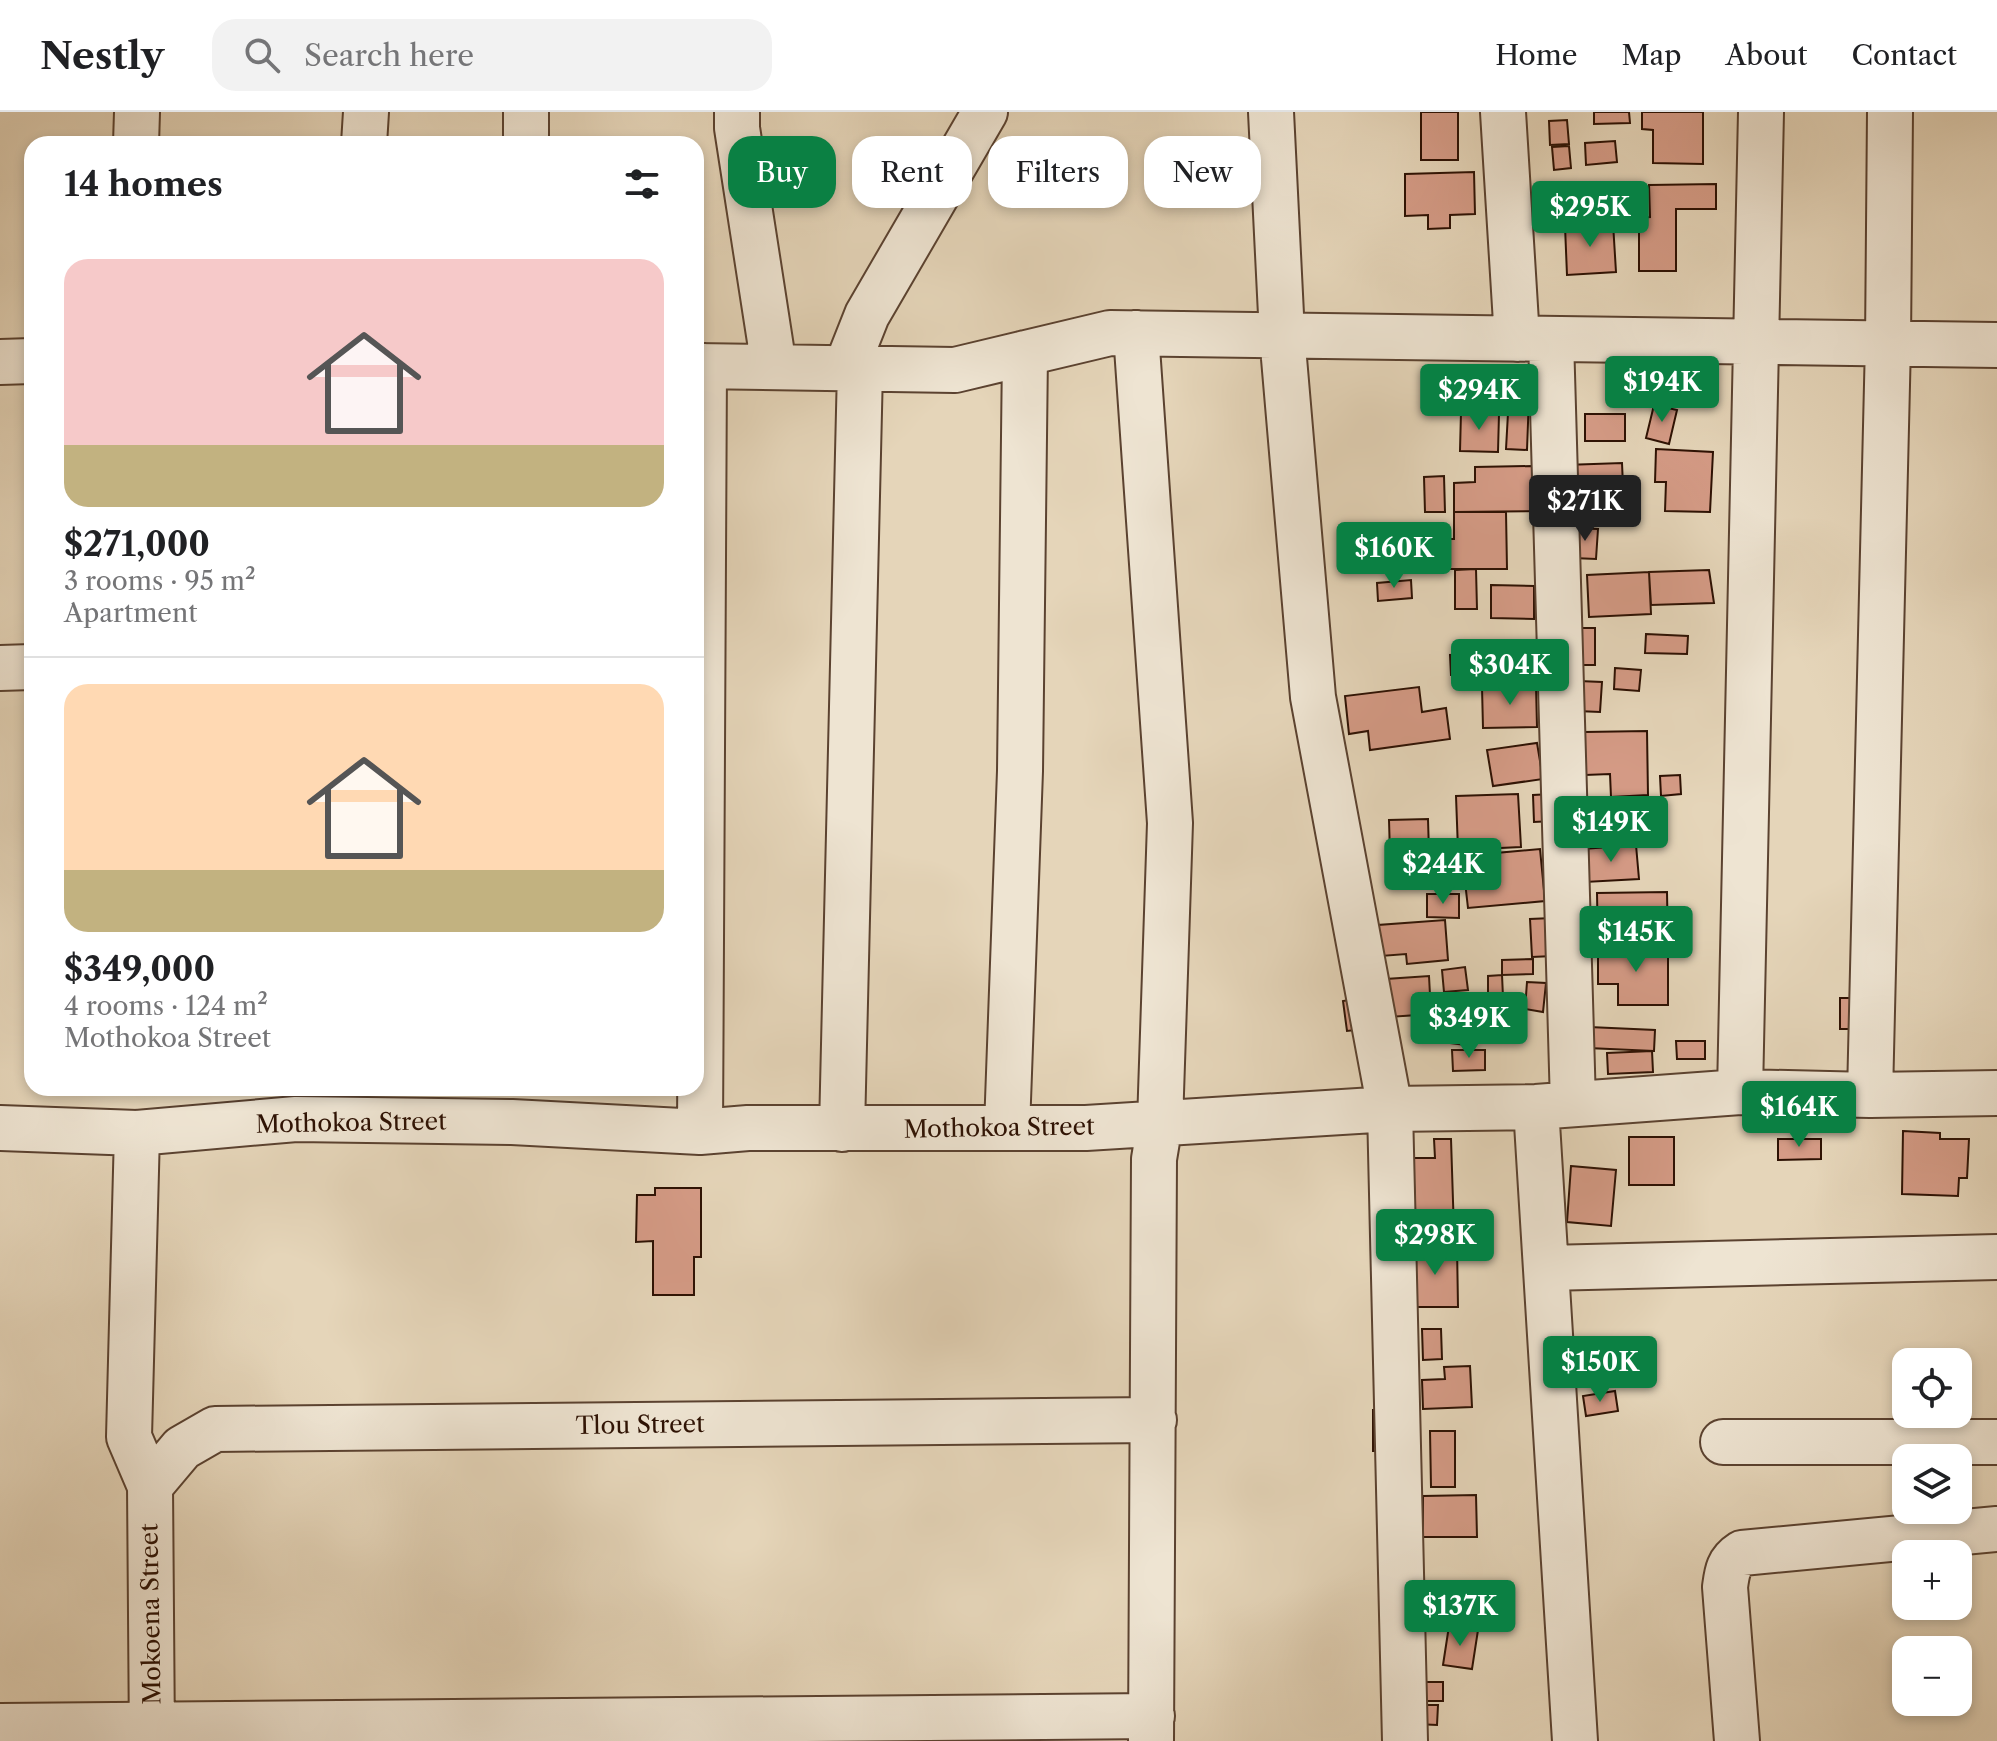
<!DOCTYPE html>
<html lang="en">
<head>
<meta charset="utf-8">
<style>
	:root { --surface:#fff; --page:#f2f2f2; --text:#202124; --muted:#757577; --line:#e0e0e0; --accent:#0b8043 }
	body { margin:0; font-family:"Libre Caslon Text",serif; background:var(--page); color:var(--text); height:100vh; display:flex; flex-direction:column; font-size:30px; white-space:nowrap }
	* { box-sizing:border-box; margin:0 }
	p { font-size:26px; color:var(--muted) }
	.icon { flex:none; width:44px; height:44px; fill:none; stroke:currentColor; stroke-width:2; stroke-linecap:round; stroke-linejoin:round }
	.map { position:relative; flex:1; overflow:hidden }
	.drawer { position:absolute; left:24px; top:24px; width:680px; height:960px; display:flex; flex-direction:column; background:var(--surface); border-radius:24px; box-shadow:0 4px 12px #0003 }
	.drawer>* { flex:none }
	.hud { position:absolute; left:728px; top:24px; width:760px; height:72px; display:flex; gap:16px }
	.tools { position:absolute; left:1892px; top:1236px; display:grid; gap:16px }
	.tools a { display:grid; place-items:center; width:80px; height:80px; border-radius:16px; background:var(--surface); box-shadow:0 4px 12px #0003; font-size:40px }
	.price { position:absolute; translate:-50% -68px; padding:0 18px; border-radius:8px; background:var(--accent); color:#fff; font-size:26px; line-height:52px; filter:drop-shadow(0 2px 4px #0008) }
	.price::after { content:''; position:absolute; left:50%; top:48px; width:24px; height:18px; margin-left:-12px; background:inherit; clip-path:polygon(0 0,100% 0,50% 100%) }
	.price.active { background:#222; color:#fff }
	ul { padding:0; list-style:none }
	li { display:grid; align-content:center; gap:16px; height:424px; padding:0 40px }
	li+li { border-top:2px solid var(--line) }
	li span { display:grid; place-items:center; height:248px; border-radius:24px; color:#555 }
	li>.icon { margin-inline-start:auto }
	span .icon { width:144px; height:144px; fill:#fffc; stroke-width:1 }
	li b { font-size:34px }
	h2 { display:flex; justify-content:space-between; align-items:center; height:96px; padding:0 40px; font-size:34px }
	.chip { padding:0 28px; border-radius:24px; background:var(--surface); box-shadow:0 4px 12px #0003; font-size:28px; line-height:72px }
	.chip.active { background:var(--accent); color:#fff }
	header { display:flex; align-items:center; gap:48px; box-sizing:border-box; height:112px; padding:0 40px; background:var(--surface); border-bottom:2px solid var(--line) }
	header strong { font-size:38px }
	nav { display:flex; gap:44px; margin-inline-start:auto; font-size:28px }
	.search { width:560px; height:72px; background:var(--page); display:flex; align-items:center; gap:20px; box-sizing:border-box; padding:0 28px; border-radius:24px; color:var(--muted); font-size:30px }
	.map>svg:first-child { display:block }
	.building { fill:#d59b86; stroke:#2d1103; stroke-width:2 }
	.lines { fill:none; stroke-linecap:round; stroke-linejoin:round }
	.minor-casing { stroke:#5b4230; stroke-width:48 }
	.minor { stroke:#eee4d2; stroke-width:44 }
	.labels { text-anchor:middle; stroke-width:6; stroke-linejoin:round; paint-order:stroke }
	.street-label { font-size:24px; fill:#2d1103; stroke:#eee4d2 }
</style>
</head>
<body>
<header>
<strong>Nestly</strong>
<div class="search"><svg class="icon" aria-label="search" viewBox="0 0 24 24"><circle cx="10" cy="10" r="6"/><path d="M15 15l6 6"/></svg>Search here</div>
<nav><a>Home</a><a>Map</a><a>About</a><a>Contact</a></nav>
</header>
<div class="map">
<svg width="1997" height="1629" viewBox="0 0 1997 1629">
	<rect width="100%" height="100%" fill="#e5d5b9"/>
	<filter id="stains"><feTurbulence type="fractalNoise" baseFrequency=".0025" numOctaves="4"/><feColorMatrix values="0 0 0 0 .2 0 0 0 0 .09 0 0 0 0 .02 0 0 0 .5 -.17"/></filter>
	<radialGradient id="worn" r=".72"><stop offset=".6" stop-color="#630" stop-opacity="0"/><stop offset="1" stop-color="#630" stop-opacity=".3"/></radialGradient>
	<path class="building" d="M1421,0H1458V48H1421Z
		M1594,0H1629L1630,11L1594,12Z
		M1642,0H1703V52L1653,51V18L1642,17Z
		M1567,8L1569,32L1550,33L1549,9Z
		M1615,29L1617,50L1586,53L1585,31Z
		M1569,34L1571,56L1554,58L1552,35Z
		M1474,60L1475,102L1450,103V116L1428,117V103L1405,104V62Z
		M1716,72V97H1676V159H1639V106L1650,105L1649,73Z
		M1621,82L1623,107L1562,112L1560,87Z
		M1613,111L1616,160L1567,163L1565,114Z
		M1509,283L1529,284L1527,338L1506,337Z
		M1654,293L1677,298L1669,332L1646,326Z
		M1461,300L1499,302L1498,340L1460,339Z
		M1585,302H1625V329H1585Z
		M1656,337L1713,340L1710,400L1665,399L1666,370H1655Z
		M1622,351L1624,397L1566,399L1565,353Z
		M1532,354V370H1541L1542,399L1454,400V371L1475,370V355Z
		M1444,364L1445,400H1425L1424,365Z
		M1454,400H1506L1507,457H1445V427H1454Z
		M1574,416L1598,417L1596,447L1573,446Z
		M1476,457L1477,497H1455V458Z
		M1709,458L1714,491L1651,493L1649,460Z
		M1649,460L1651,502L1589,505L1587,463Z
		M1411,468L1412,486L1378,489L1377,471Z
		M1491,473L1534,474V507L1491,506Z
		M1577,516H1595V553H1577Z
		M1646,522L1688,524L1687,542L1645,541Z
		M1515,533H1534V567H1515Z
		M1483,541L1484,561L1451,563L1450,543Z
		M1615,556L1641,558L1639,579L1614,577Z
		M1579,569L1602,570L1600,600L1577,599Z
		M1536,574L1537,615L1483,616L1482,575Z
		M1419,575L1422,600L1446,596L1450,627L1370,638L1368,619L1349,622L1345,584Z
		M1647,619L1648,683L1611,685L1610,662L1585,663L1584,620Z
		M1537,631L1543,667L1493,674L1487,638Z
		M1680,663L1681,682L1661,684L1660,664Z
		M1518,682L1521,735L1458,738L1456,684Z
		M1552,682L1553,709L1534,710L1533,683Z
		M1620,689L1621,714L1583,716L1582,690Z
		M1428,707L1430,775L1391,776L1389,708Z
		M1636,733L1639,767L1585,770L1582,737Z
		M1540,737L1545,789L1468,796L1464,761L1497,758L1496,741Z
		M1667,780L1668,835L1598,836L1597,781Z
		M1427,782H1459V806L1427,805Z
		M1552,806L1553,844L1532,845L1530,807Z
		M1445,808L1448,848L1407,852L1406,842L1381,844L1378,813Z
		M1668,835V893H1618V872H1598V836Z
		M1533,847V862L1502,863V848Z
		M1465,855L1468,878L1444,880L1442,858Z
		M1502,863L1503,885H1488V864Z
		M1429,864L1431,902L1389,905L1386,867Z
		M1527,870L1546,871L1543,900L1525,897Z
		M1361,886L1364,917L1347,919L1343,889Z
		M1840,886H1858V917H1840Z
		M1444,911L1476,915L1473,934L1441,930Z
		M1589,915L1655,918L1654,939L1588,936Z
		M1676,929H1705V947H1677Z
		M1452,938H1485V958L1453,959Z
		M1652,939L1653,960L1608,962L1607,941Z
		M1903,1019L1940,1021V1027H1969L1967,1066H1959L1958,1084L1902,1082Z
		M1629,1025H1674V1073H1629Z
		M1434,1027H1451L1454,1120L1416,1121L1413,1046H1435Z
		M1778,1027H1821V1047L1778,1048Z
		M1571,1054L1616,1058L1611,1114L1567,1110Z
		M655,1076H701V1145H694V1183H653V1129L636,1130L637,1083H655Z
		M1412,1134H1457L1458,1195H1412Z
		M1422,1217H1441L1442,1247L1423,1248Z
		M1470,1254L1472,1295L1423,1297L1422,1268L1445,1267L1444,1255Z
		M1615,1279L1618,1299L1586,1304L1583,1284Z
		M1373,1298H1387V1339H1373Z
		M1430,1319H1455V1375H1431Z
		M1476,1383L1477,1425H1423V1384Z
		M1449,1514L1478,1518L1472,1557L1443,1553Z
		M1420,1570H1443V1589H1419Z
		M1417,1593H1438L1437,1613L1416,1612Z"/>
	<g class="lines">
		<defs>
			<path id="minor" d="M737,0V16L774,255
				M1271,0L1282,223L1313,585L1390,997L1405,1629
				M1503,0L1517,227
				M136,32L137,0
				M364,32L366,0
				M526,32V0
				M1136,221L1170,711L1160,1011L1154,1047L1151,1629
				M1551,227L1573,992
				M0,250L32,249
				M696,254L955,258L1110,221L1997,233
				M846,256L867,203L985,0
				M0,556L32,555
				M1740,980L1761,0
				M1870,983L1888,231L1890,0
				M1536,995L1575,1629
				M0,1016L137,1021L296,1007L512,1010L700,1020L748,1016H1086L1390,997L1536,995L1740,980L1870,983L1997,981
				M1007,1016L1020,659L1025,241
				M842,1017L860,257
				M700,1020L704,254
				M137,1021L129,1325L150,1374L152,1629
				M1547,1156L1997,1145
				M1723,1330H1997
				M150,1374L182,1336L215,1317L1154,1308
				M0,1614L1152,1604
				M1737,1629L1725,1475C1727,1460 1728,1450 1742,1441L1997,1417"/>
		</defs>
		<use href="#minor" class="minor-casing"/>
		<use href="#minor" class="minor"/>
	</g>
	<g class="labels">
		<g class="street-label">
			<text transform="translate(351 1011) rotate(-1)" y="8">Mothokoa Street</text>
			<text transform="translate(999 1016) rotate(-1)" y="8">Mothokoa Street</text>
			<text transform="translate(640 1313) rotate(-1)" y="8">Tlou Street</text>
			<text transform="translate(151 1502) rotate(-91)" y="8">Mokoena Street</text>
		</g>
	</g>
	<rect width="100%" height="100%" filter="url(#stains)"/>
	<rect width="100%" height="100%" fill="url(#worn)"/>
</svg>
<div class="tools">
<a><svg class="icon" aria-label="locate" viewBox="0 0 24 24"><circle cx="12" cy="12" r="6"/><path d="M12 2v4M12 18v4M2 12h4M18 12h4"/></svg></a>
<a><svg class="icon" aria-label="layers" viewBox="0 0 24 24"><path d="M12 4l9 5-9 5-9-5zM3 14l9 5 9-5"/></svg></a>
<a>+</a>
<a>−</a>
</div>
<b class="price" style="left:1590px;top:137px">$295K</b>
<b class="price" style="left:1662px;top:312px">$194K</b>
<b class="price" style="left:1479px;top:320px">$294K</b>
<b class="price active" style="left:1585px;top:431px">$271K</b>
<b class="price" style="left:1394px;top:478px">$160K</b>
<b class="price" style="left:1510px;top:595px">$304K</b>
<b class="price" style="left:1611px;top:752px">$149K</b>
<b class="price" style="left:1443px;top:794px">$244K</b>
<b class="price" style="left:1636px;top:862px">$145K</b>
<b class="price" style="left:1469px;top:948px">$349K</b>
<b class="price" style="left:1799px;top:1037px">$164K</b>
<b class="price" style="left:1435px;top:1165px">$298K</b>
<b class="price" style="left:1600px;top:1292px">$150K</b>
<b class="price" style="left:1460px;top:1536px">$137K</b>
<div class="hud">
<a class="chip active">Buy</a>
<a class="chip">Rent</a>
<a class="chip">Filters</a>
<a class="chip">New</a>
</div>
<section class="drawer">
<h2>14 homes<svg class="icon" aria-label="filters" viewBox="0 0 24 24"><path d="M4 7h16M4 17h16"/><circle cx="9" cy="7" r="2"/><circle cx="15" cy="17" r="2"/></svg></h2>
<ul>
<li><span style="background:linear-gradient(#f6c9c9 75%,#c2b280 0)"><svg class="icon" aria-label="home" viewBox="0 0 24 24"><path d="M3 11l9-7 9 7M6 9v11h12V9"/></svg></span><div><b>$271,000</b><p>3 rooms · 95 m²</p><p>Apartment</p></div></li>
<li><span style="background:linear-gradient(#ffd9b3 75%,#c2b280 0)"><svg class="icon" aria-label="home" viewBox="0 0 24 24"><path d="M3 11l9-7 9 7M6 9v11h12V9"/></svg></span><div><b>$349,000</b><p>4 rooms · 124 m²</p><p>Mothokoa Street</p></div></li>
</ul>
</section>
</div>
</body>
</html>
